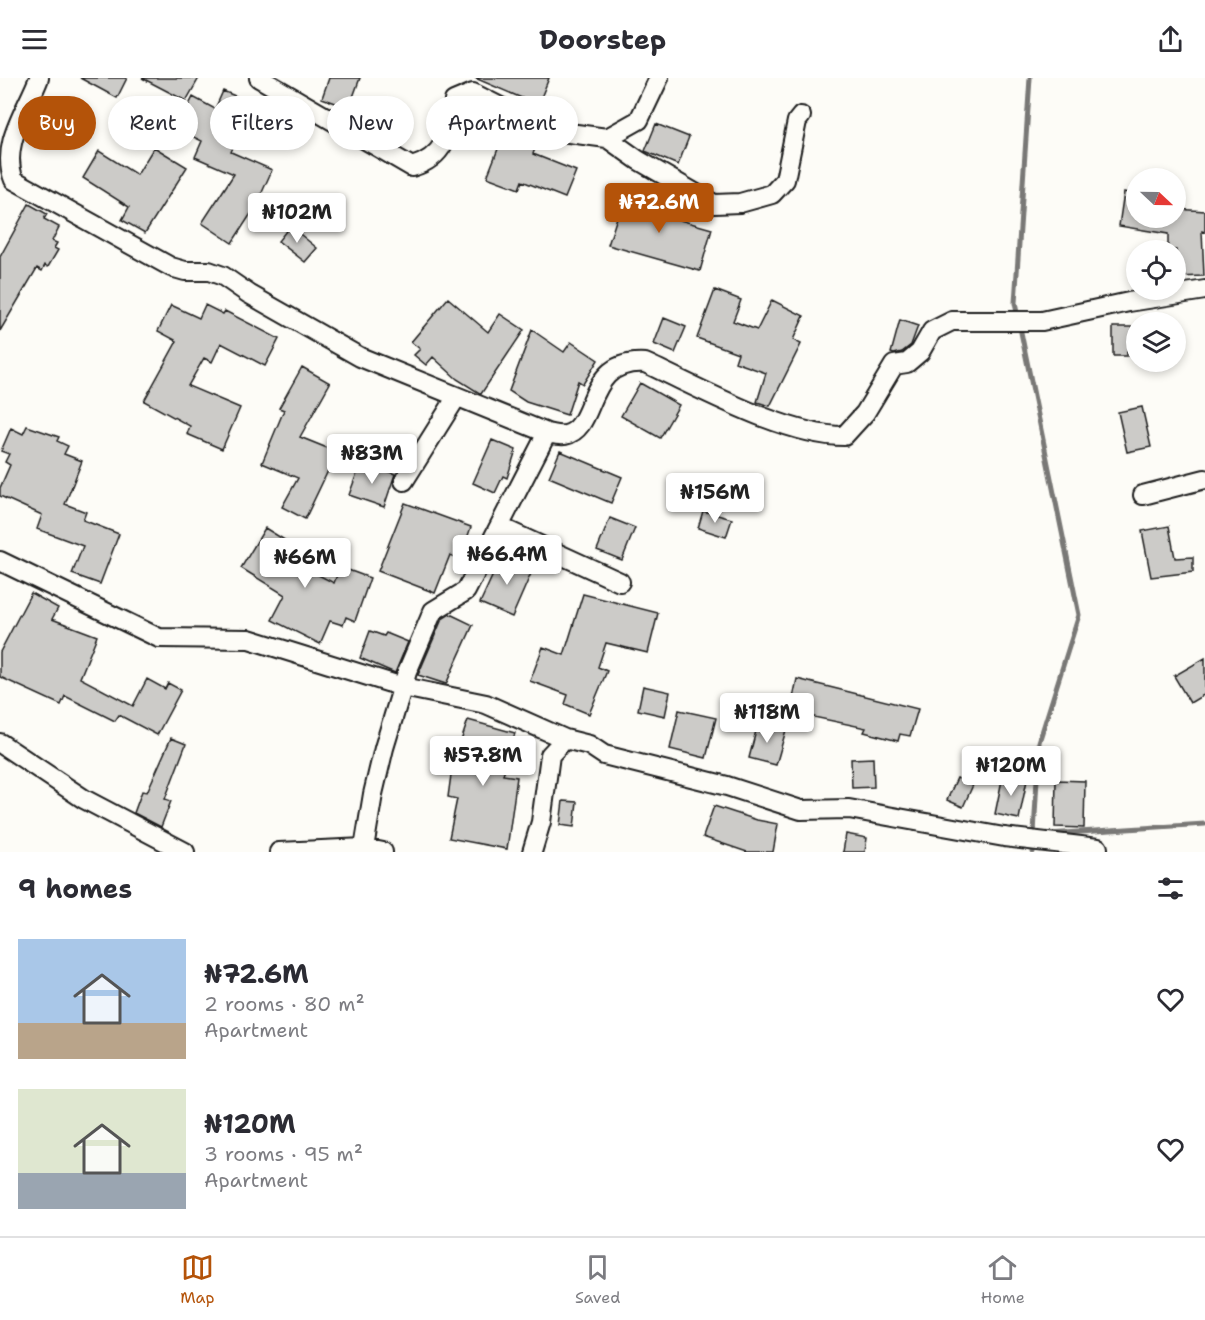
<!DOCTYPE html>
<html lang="en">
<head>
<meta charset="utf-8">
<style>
	:root { --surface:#fff; --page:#f7f7f7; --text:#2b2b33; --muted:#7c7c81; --line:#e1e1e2; --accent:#b45309 }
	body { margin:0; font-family:"Shantell Sans",sans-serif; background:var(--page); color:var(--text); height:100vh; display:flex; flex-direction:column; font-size:22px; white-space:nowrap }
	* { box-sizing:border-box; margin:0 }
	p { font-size:20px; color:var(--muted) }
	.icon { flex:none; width:33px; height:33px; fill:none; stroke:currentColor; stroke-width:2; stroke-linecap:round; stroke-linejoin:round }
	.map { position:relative; height:774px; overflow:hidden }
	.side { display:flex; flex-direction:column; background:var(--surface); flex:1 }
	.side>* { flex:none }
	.banner { position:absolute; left:18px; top:18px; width:600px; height:54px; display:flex; gap:12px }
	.needle { width:39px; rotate:112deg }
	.tools { position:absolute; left:1126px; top:90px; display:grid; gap:12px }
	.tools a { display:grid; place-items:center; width:60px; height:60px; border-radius:50%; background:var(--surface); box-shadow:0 3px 9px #0003; font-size:30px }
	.price { position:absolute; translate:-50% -51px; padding:0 14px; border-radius:6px; background:#fff; color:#222; font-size:20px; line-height:39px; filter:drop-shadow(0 2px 3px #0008) }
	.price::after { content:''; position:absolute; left:50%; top:36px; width:18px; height:14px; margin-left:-9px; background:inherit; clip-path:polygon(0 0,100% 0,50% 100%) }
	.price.active { background:var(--accent); color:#fff }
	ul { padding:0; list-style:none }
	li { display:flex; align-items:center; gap:18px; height:150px; padding:0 18px }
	li span { display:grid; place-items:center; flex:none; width:168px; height:120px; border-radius:0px; color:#555 }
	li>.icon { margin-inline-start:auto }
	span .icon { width:72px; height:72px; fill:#fffc; stroke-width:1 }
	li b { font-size:26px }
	h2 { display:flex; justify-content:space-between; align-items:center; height:72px; padding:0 18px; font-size:26px }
	.chip { padding:0 21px; border-radius:27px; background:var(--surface); box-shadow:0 3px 9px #0003; font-size:21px; line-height:54px }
	.chip.active { background:var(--accent); color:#fff }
	header { display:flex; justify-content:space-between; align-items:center; height:78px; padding:0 18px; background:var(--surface); font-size:27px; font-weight:700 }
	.menu { display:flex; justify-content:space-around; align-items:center; height:84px; border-top:2px solid var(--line); background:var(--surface); font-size:16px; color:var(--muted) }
	.menu a { display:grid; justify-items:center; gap:3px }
	.menu .active { color:var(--accent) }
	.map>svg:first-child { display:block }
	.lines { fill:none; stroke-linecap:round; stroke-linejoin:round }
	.stream { stroke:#797876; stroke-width:5 }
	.building { fill:#cccbc8; stroke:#1c1c1c; stroke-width:1.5 }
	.minor-casing { stroke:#1c1c1c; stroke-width:22 }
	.minor { stroke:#fdfcf7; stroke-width:18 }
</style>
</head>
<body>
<header><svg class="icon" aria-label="menu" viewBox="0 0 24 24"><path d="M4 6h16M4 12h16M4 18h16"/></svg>Doorstep<svg class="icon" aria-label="share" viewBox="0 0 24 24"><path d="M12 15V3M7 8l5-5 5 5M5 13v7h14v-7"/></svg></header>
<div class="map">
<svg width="1205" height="774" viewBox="0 0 1205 774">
	<rect width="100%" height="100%" fill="#fdfcf7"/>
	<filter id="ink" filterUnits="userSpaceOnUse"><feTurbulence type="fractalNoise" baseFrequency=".0167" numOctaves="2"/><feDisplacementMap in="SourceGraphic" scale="12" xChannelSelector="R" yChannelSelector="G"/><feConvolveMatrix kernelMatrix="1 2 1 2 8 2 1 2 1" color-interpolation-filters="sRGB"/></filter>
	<g filter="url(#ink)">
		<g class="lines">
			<path class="stream" d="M1030,0L1015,225L1079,537L1039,664L1033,774
				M1048,756L1205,746"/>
		</g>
		<path class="building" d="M80,0H127L117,20Z
			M142,0H199L186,23Z
			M329,0H360L349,30L322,20Z
			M475,0H549L538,27Z
			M223,13L252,25L231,74L272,92L256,128L232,165L202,145L234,96L195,79L202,63L177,51L193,19L215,31Z
			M656,46L689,59L678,87L645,73Z
			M505,53L537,65L533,76L576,93L565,120L522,103L519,111L487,99Z
			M154,69L187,89L145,155L122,142L129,129L83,100L99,73L137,97Z
			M1124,114L1137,117V140H1176V131L1205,133V154L1202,153L1204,198L1176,199V172H1168V156L1119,148Z
			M625,115L658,125L655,135L712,151L700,193L608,167Z
			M29,126L47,136L44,141L59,149L52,163L57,165L54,170L58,172L48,189L45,187L42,193L37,190L0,253V179Z
			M290,148L317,170L305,184L278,163Z
			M715,212L741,222L733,243L757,252L772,222L804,238L793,262L801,266L770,328L757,324L766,295L735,284L738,275L697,260Z
			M448,220L488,254L500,236L524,252L481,316L457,301L433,279L426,287L414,277L420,271L411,264Z
			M171,227L199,240L205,227L223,236L225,233L279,261L265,288L221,265L212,284L204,280L188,308L240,330L222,371L187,356L190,348L144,323L177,263L158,253Z
			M664,240L686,249L675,275L654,266Z
			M900,242L918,248L911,267L902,274L894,276L891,275Z
			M1113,249H1137V275L1127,274V278H1113Z
			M532,252L564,274L571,264L598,282L583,306L578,303L567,337L526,324L509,313Z
			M302,289L330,305L300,359L337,374L305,441L282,429L298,400L262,385L284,332L279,330Z
			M640,305L679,327L660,360L621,338Z
			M1142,329L1151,369L1127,374L1118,334Z
			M27,348L59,359L57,363L68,368L64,376L82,383L65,426L86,434L83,442L119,456L100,506L72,496L83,468L37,451L42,437L0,418V410L10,387L5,384L9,376L1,373L11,350L23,356Z
			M492,362L516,372L507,400L503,398L495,415L473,405Z
			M560,373L622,399L611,425L549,399Z
			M361,384L395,396L384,429L349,417Z
			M405,425L471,449L460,481L450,477L435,515L378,493Z
			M703,433L732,441L726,459L698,450Z
			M610,440L635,450L622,482L597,472Z
			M1169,448L1175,480L1193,479V494L1151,499L1142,453Z
			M265,450L291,466L283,479L334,505L340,489L370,500L355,543L346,539L343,547L330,543L320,566L272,542L285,517L241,490Z
			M502,477L533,491L512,539L480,525Z
			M31,515L58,530L52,541L97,558L80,600L133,628L147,601L165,611L168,605L181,612L157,657L119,637L115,643L65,618L61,627L0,599V574Z
			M583,516L658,535L648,575L606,565L598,589L607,593L589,636L565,626L568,617L530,603L543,569L564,577Z
			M450,536L473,547L446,606L418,597L442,541Z
			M370,553L384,558L386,555L408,564L395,595L360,580Z
			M1205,580V616L1190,625L1174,598Z
			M797,601L918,631L910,658L900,656L898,663L864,654L866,650L790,634Z
			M643,608L670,614L665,638L638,632Z
			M679,632L716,640L706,680L670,671Z
			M468,642L515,655L503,697L517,699L507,771L449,760L457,721L448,719L452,690Z
			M758,645L786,652L776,687L749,680Z
			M171,660L186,666L165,721L171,723L161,749L134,735L142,713L147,714Z
			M873,680L874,709L852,710L851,681Z
			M1003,697L1027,702L1019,741L995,736Z
			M957,700L973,707L963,729L947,722Z
			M1056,702L1085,703L1084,750L1055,749Z
			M563,723L577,724L574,749L560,747Z
			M714,728L757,742L778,746L773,774H747L703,759Z
			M846,756L867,760L865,774H843Z"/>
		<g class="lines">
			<defs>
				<path id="minor" d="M39,0C26,34 0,67 14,102L171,189L185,193H209L223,198L249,216L360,279L547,355C552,356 560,358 565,357C599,350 583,281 645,285C700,310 785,358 844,358L865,335L894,287L907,285L920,274L932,253L952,243H1042L1129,224L1205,212
					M259,0L412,89C446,79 449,55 454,23L473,15L546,52L607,60L639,42L659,0
					M607,60L638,82L714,126L740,125L772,116L785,102L797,43L801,38
					M404,403L456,320
					M1143,417L1205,401
					M500,449L620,504
					M0,483L159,560L249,561L403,609L486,626L565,661L589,667L604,677L727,708L801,732L849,731L1004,759L1098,770
					M0,665L84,721L185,774
					M364,770L373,716L384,670L407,594L433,533L466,513L547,355
					M279,774L364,770L383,774
					M532,774L541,744L550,677L565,661"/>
			</defs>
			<use href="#minor" class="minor-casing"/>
			<use href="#minor" class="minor"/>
		</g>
	</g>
</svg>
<div class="tools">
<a><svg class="needle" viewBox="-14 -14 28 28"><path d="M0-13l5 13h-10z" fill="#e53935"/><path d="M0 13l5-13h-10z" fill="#7c7c81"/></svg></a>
<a><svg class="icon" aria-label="locate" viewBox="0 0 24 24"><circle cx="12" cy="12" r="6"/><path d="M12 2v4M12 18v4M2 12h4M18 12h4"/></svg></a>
<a><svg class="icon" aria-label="layers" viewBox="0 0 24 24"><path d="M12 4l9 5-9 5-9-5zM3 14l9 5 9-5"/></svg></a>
</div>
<b class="price active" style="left:659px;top:156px">₦72.6M</b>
<b class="price" style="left:297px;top:166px">₦102M</b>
<b class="price" style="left:372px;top:407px">₦83M</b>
<b class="price" style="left:715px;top:446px">₦156M</b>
<b class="price" style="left:507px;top:508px">₦66.4M</b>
<b class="price" style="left:305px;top:511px">₦66M</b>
<b class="price" style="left:767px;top:666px">₦118M</b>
<b class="price" style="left:483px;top:709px">₦57.8M</b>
<b class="price" style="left:1011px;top:719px">₦120M</b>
<div class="banner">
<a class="chip active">Buy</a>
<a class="chip">Rent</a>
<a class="chip">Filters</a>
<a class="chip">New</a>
<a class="chip">Apartment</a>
</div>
</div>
<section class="side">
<h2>9 homes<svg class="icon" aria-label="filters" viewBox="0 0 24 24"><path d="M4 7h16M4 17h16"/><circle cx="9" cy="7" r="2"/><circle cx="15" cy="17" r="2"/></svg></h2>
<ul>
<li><span style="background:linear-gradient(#a9c7e8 70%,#b9a48a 0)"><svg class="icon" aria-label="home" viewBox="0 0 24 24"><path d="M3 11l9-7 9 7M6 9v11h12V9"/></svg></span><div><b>₦72.6M</b><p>2 rooms · 80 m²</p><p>Apartment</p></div><svg class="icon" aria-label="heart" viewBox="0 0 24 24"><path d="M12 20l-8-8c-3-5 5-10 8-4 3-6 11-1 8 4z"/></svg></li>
<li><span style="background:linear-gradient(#dfe7d0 70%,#9aa5b1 0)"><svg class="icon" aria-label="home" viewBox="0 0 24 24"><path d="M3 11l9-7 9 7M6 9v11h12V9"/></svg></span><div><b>₦120M</b><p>3 rooms · 95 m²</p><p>Apartment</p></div><svg class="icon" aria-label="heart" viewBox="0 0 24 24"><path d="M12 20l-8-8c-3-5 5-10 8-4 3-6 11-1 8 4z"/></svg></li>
</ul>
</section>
<nav class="menu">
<a class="active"><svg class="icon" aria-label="map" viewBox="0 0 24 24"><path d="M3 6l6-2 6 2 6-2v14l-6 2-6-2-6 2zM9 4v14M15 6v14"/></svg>Map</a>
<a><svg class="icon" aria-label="saved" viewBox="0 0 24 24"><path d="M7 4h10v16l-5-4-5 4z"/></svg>Saved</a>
<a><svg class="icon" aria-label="home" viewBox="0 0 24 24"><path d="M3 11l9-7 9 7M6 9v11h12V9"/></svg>Home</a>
</nav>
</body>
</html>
